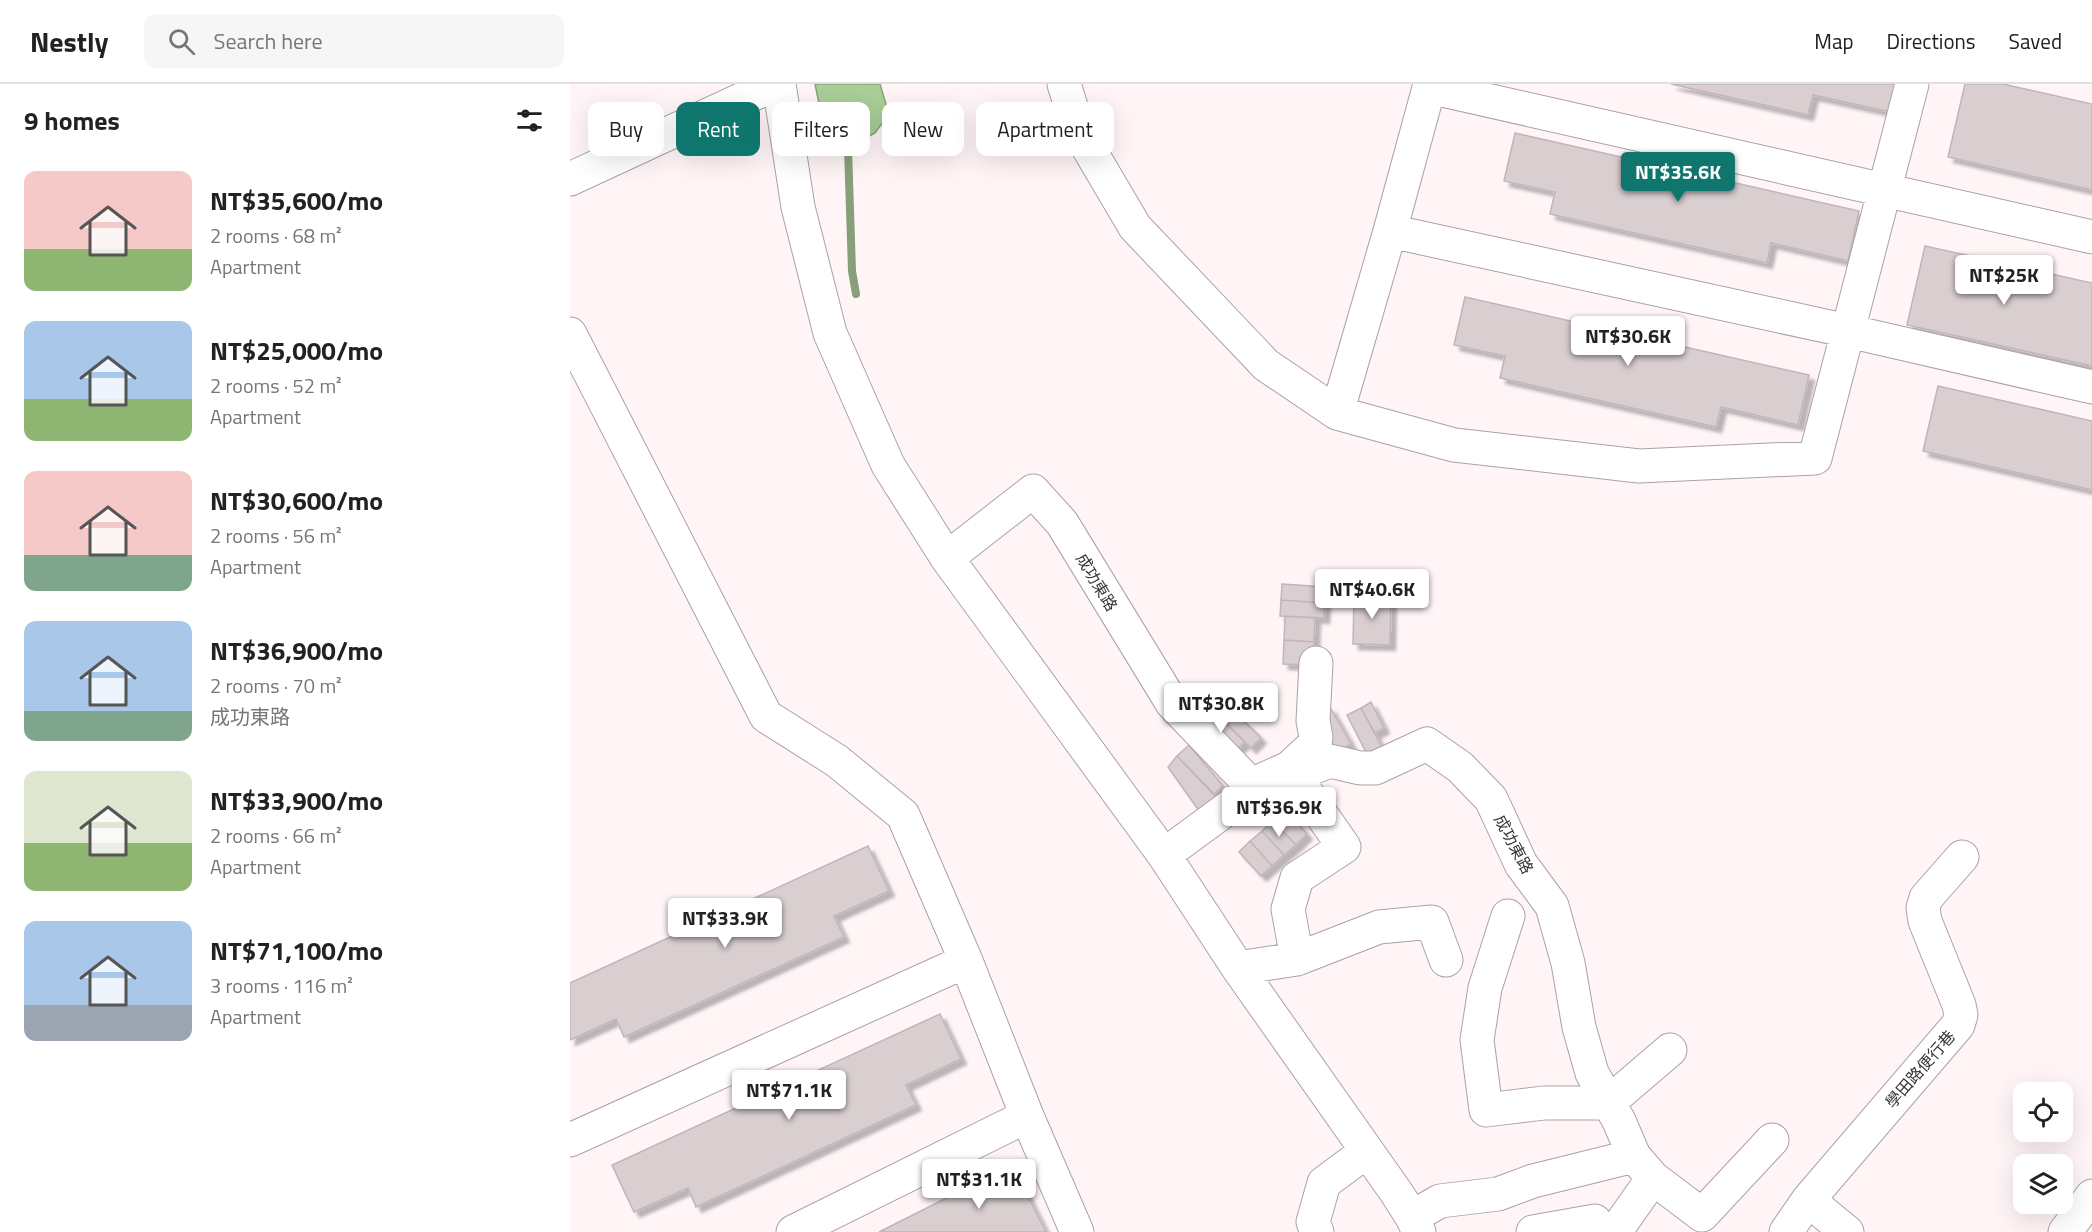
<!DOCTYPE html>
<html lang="en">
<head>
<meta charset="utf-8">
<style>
	:root { --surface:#fff; --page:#f6f6f6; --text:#222; --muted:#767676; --line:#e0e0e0; --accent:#0f766e }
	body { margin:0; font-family:"Titillium Web","Noto Sans TC",sans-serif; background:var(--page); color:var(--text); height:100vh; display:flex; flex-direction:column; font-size:22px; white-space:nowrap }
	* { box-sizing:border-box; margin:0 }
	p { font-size:20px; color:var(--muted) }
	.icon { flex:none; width:33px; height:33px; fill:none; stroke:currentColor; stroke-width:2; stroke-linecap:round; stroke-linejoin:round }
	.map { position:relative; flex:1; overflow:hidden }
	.side { display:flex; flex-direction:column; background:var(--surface); width:570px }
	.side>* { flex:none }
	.hud { position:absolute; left:18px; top:18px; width:570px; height:54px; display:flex; gap:12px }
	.buttons { position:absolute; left:1443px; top:998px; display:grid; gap:12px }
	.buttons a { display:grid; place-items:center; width:60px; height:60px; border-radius:12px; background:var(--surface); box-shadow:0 6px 24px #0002; font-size:30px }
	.price { position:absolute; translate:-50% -51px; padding:0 14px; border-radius:6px; background:#fff; color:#222; font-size:20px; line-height:39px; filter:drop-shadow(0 2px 3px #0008) }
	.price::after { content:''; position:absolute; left:50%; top:36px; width:18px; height:14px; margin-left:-9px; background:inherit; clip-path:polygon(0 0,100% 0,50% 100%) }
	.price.selected { background:var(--accent); color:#fff }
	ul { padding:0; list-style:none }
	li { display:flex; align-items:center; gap:18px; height:150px; padding:0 24px }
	li span { display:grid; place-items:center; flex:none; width:168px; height:120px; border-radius:12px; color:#555 }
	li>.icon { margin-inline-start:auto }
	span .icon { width:72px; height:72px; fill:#fffc; stroke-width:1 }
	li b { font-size:26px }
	h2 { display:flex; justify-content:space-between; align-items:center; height:72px; padding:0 24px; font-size:26px }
	.chip { padding:0 21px; border-radius:12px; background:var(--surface); box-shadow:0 6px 24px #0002; font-size:21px; line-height:54px }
	.chip.selected { background:var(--accent); color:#fff }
	header { display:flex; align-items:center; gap:36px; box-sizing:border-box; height:84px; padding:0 30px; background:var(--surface); border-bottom:2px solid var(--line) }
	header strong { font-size:28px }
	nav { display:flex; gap:33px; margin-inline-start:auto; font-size:21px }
	.search { width:420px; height:54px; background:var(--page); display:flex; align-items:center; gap:15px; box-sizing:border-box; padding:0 21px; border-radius:12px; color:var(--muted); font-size:22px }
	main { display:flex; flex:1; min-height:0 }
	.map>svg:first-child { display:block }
	.water { fill:#aace97; stroke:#88a07a; stroke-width:1.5 }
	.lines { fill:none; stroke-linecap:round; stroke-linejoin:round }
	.stream { stroke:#88a07a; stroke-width:8 }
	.building { fill:#d9ced0; stroke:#c1b5b8; stroke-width:1.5; filter:url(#shadow) }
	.minor-casing { stroke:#aca1a3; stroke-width:35 }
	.minor { stroke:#fff; stroke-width:33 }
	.labels { text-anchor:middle; stroke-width:4.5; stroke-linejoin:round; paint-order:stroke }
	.street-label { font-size:16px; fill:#3a3536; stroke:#fff }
</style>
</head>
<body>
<header>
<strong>Nestly</strong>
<div class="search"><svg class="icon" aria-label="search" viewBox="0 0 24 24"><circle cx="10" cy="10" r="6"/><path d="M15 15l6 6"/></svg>Search here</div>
<nav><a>Map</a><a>Directions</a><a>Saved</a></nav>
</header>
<main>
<section class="side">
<h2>9 homes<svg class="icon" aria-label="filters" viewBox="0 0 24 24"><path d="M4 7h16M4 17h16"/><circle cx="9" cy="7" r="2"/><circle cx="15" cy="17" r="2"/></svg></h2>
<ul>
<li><span style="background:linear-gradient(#f6c9c9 65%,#8fb573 0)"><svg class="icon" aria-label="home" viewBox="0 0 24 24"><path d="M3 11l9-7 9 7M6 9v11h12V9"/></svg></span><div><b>NT$35,600/mo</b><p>2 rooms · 68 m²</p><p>Apartment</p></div></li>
<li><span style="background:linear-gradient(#a9c7e8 65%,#8fb573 0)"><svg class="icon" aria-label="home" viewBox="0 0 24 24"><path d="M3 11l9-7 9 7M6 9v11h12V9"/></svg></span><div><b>NT$25,000/mo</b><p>2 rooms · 52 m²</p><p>Apartment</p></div></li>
<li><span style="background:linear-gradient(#f6c9c9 70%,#7fa58c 0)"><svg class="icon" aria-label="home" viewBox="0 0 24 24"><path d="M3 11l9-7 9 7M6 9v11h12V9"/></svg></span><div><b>NT$30,600/mo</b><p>2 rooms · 56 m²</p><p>Apartment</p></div></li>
<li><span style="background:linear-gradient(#a9c7e8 75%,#7fa58c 0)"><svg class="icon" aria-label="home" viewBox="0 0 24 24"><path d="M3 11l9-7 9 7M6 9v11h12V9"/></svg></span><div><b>NT$36,900/mo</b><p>2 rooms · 70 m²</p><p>成功東路</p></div></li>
<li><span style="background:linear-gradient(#dfe7d0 60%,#8fb573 0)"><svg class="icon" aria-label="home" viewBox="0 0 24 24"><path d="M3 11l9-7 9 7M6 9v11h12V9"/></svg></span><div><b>NT$33,900/mo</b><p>2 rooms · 66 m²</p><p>Apartment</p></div></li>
<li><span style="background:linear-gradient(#a9c7e8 70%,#9aa5b1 0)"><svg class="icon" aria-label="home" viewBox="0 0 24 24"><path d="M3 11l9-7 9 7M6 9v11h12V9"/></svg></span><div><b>NT$71,100/mo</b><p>3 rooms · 116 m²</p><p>Apartment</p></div></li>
</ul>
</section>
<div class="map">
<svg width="1522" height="1148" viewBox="0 0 1522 1148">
	<defs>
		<filter id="shadow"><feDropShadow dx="5.5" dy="5.5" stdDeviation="1.5" flood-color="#0004"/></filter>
	</defs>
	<rect width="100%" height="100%" fill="#fff5f7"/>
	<path class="water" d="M245,0H310L319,30L305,49L278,64L257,59Z"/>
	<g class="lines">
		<path class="stream" d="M278,64L282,187L286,210"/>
	</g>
	<path class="building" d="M1101,0H1326L1320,28L1243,11L1238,31Z
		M1395,0H1433L1522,20V106L1378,73Z
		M945,49L1289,127L1278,177L1201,159L1197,179L980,130L985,108L934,97Z
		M1355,162L1522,199V282L1337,241Z
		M895,213L1239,291L1228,341L1151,323L1146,343L930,294L935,272L884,261Z
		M1368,302L1522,337V406L1353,367Z
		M712,500L756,503L755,519L711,516Z
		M784,511L821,512L820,561L783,560Z
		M711,516L755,519L754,534L710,532Z
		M715,532L745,534L744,558L714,556Z
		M714,556L744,558L743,581L713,580Z
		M801,618L814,644L805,649L791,624Z
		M760,623L781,660L765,669L745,632Z
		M791,624L816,671L801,678L777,631Z
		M643,626L675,658L658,674L627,642Z
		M655,630L676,639L691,654L681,664L651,635Z
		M619,661L653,702L644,710L607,672Z
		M607,672L646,713L630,728L598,683Z
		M715,726L737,750L726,761L703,737Z
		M703,737L726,761L714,771L692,747Z
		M692,747L714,771L702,782L680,757Z
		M680,757L702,782L691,792L669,768Z
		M298,762L319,807L264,832L274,853L54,953L46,935L0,956V899Z
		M370,930L391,975L336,1001L346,1021L126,1123L118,1104L64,1128L42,1081Z
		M442,1081L476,1148H309Z"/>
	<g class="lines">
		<defs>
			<path id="minor" d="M209,0L228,123L260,249L318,381L377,474L594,771L668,884L826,1108L842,1133L849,1148
				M494,0L509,48L565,143L696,281L767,329L884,361L1069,382L1245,374L1342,0
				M859,3L1522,153
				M0,95L205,0
				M820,147L1278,247L1522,303
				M0,250L196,632L267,677L333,731L396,877L457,1032L507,1148
				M767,329L820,147L860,0
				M377,474L463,407L492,439L602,619L681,701L719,684L724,691L760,677L790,684H805L857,660L890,683L921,715L951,780L982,822L998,879L1009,943L1022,989L1049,1037L1064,1072L963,1097L928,1110L870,1117L842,1133
				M719,684L745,660L746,653L743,637L746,579
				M724,691L774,763L727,794L718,825L727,875
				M594,771L680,708L681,701
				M938,832L915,904L907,956L916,1026L974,1019H1038L1100,966
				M668,884L727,875L809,843L862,838L876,876
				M0,1056L396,877
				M1064,1072L1083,1094L1132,1131L1202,1056
				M1238,1116L1277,1148
				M223,1148L457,1032
				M747,1148L743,1138L754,1099L797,1067
				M963,1148L1025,1137L1031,1148
				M1045,1148L1083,1094
				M1216,1148L1238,1116L1388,941L1391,931L1389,921L1355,837L1353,824L1356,814L1392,773
				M1495,1148L1522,1112"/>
		</defs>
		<use href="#minor" class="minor-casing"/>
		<use href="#minor" class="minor"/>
	</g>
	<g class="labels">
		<g class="street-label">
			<text transform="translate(527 498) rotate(59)" y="6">成功東路</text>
			<text transform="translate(944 760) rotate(62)" y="6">成功東路</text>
			<text transform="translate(1350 985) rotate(-49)" y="6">學田路便行巷</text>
		</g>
	</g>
</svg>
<div class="buttons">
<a><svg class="icon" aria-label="locate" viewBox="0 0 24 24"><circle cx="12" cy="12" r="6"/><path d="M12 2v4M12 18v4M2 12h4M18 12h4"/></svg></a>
<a><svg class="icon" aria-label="layers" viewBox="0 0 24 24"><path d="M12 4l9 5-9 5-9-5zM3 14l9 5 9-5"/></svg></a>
</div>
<b class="price selected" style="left:1108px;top:119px">NT$35.6K</b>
<b class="price" style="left:1434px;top:222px">NT$25K</b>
<b class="price" style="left:1058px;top:283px">NT$30.6K</b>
<b class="price" style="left:802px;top:536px">NT$40.6K</b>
<b class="price" style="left:651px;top:650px">NT$30.8K</b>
<b class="price" style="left:709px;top:754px">NT$36.9K</b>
<b class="price" style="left:155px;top:865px">NT$33.9K</b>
<b class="price" style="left:219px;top:1037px">NT$71.1K</b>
<b class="price" style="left:409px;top:1126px">NT$31.1K</b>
<div class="hud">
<a class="chip">Buy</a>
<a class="chip selected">Rent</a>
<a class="chip">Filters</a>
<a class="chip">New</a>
<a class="chip">Apartment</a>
</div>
</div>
</main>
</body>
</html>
